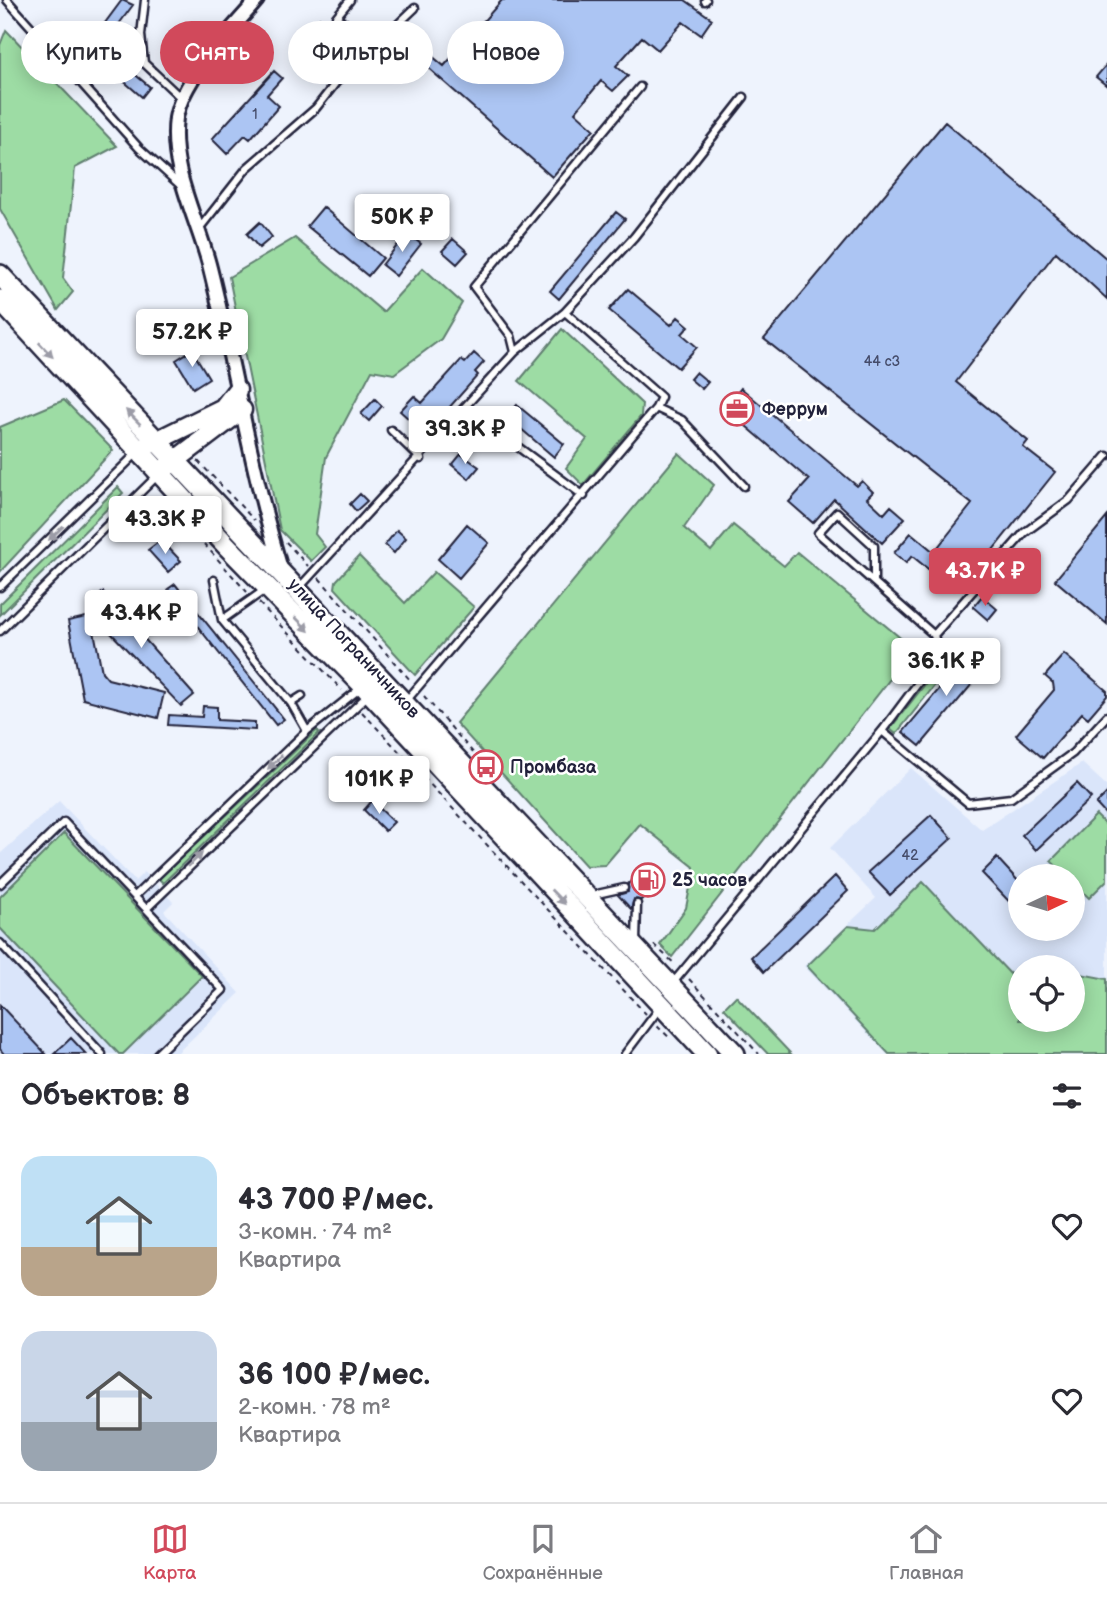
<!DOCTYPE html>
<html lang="ru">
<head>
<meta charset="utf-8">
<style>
	:root { --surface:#fff; --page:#f2f2f3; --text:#2b2b33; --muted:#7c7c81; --line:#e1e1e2; --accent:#d1495b }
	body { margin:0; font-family:"Balsamiq Sans",sans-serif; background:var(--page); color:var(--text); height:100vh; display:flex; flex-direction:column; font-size:26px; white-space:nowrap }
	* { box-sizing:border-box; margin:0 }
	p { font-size:23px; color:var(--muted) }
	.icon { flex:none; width:38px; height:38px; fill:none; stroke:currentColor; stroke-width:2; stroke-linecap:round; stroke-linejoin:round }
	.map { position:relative; height:1054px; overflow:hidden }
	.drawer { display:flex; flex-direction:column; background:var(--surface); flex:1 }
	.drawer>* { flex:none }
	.banner { position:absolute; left:21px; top:21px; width:700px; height:63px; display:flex; gap:14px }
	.needle { width:46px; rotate:86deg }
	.fabs { position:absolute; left:1008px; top:864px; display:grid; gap:14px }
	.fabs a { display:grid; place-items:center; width:77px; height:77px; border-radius:50%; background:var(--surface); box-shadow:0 4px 18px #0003; font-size:35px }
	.price { position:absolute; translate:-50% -60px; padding:0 16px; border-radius:7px; background:#fff; color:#222; font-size:23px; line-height:46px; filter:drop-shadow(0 2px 4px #0008) }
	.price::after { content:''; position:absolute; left:50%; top:42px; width:21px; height:16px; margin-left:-10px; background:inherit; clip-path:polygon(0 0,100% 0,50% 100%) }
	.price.selected { background:var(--accent); color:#fff }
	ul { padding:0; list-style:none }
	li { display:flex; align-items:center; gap:21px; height:175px; padding:0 21px }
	li span { display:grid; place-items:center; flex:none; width:196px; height:140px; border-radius:21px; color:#555 }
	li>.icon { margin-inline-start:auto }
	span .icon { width:84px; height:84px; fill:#fffc; stroke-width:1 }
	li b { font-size:30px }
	h2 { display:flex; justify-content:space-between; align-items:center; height:84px; padding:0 21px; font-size:30px }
	.chip { padding:0 24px; border-radius:32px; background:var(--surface); box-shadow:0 4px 18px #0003; font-size:24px; line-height:63px }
	.chip.selected { background:var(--accent); color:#fff }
	.tab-bar { display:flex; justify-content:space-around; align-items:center; height:98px; border-top:2px solid var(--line); background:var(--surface); font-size:19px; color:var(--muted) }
	.tab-bar a { display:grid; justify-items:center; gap:4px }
	.tab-bar .selected { color:var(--accent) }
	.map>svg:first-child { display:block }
	.built { fill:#dae5fa; fill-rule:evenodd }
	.green { fill:#9ddca4; stroke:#607f70; stroke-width:2 }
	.building { fill:#acc5f3; stroke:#22223b; stroke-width:2 }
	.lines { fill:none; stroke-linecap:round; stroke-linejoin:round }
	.lane-casing { stroke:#22223b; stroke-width:11 }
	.street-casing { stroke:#22223b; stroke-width:18 }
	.secondary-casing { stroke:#22223b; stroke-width:23 }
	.primary-casing { stroke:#22223b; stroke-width:24 }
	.path { stroke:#22223b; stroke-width:2; stroke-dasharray:5 5; stroke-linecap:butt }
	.lane { stroke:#fff; stroke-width:6 }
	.street { stroke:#fff; stroke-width:12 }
	.secondary { stroke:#fff; stroke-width:18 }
	.primary { stroke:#fff; stroke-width:19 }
	.oneway { fill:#9c9ca7 }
	.labels { text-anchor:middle; stroke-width:5; stroke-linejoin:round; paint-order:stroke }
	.number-label { font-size:14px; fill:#444b69 }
	.poi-label { font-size:18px; font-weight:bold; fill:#22223b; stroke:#fff; text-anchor:start }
	.street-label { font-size:18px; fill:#22223b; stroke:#fff }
</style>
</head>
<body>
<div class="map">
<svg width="1107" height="1054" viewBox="0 0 1107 1054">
	<rect width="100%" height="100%" fill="#eef3fd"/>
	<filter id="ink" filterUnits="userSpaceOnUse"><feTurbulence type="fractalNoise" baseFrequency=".0143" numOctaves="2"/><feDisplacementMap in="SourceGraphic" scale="14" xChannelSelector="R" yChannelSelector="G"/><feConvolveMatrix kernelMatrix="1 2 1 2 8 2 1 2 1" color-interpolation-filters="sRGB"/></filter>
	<g filter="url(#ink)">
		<path class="built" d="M1082,763L1107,786V1054H887L804,966L876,898L830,848L911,768L982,830ZM1020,877H1073V929H1020ZM1020,968H1073V1020H1020Z
			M59,801L135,881L144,872L173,902L164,911L240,993L176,1054H0V854Z"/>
		<path class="green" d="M6,30L117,146L75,168L63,278L73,292L58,310L0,209V45Z
			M295,238L383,312L423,268L462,303L441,339L394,374L372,370L326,457L315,534L325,547L311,561L280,530L229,277Z
			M562,329L642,404L641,416L583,485L566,468L587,439L519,381Z
			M64,400L113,450L0,572V427Z
			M679,453L714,485L684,528L711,551L733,525L784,566L797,552L910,646L908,656L672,957L660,945L686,908L694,867L640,824L605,865L586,866L456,723Z
			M118,487L123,493L0,615V604Z
			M359,556L405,603L434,572L474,607L415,675L335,588L336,581Z
			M955,646L962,651L896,734L890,729Z
			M317,730L319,733L163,883L159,879Z
			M1096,815L1107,826V880L1089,898L1073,882V877H1068L1051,861Z
			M64,833L202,976L123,1054H119L0,928V897Z
			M923,882L1013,977L1020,970V1020H1073V975L1076,973L1107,979V1054H889L807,966L848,926L875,929Z
			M736,996L791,1054H768L724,1008Z"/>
		<path class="building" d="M122,0L133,5L102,47L150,87L142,97L82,45L91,36L93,39Z
			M502,0H685L712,19L701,35L683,22L658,50L642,37L616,66L628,76L613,91L601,81L575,112L594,129L552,177L426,66L423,70L404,53L414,41L444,66Z
			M320,18L335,28L307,68L292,57Z
			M173,45L179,50L169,63L162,57Z
			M1107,64V86L1096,77Z
			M274,71L282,78L267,95L279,106L250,139L245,135L227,154L212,139Z
			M945,122L1107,259V299L1056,252L956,382L1028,441L1023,447L1055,472L973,575L970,572L954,590L912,556L906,563L894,553L911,533L934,552L972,504L764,339Z
			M323,207L383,258L368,276L307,226Z
			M616,212L625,219L559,299L550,291Z
			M260,222L272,237L259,248L247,234Z
			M407,233L421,244L396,276L382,265Z
			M453,239L468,252L457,264L442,251Z
			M628,289L671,325L678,317L689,326L682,334L697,347L678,368L609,310Z
			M192,350L209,378L193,388L176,360Z
			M474,353L484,362L475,372L478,375L439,419L443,422L429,437L400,411L414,396L422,403L461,360L465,363Z
			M696,372L708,382L702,389L690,379Z
			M741,388L857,486L862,481L873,492L867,498L884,514L891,506L905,518L882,543L834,499L813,523L789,502L809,480L725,408Z
			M375,399L382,406L369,421L361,414Z
			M517,405L564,444L554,457L507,417Z
			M461,454L479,467L469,479L452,465Z
			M360,494L367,501L356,511L350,504Z
			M1107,517V624L1055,580Z
			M467,524L489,543L459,578L438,559Z
			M397,530L406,538L394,553L385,545Z
			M161,540L181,561L168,572L148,550Z
			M175,584L284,719L276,725L168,589Z
			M103,592L194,695L181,706L109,631L113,628L90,604Z
			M162,594L165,606L148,615L145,625L136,622L141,609Z
			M982,596L997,609L988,620L973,607Z
			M91,616L102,672L108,679L164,693L158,718L83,699L68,621Z
			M972,650L989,664L920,746L903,732Z
			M1064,654L1107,691V696L1088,718L1082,713L1043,758L1016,735L1054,690L1053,683L1045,676Z
			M203,706L217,707V720L255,722V730L168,725L169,715L202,717Z
			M1077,783L1091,798L1036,850L1022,835Z
			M1107,793V816L1096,804Z
			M372,801L394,822L385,831L364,810Z
			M931,815L952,838L890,895L868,872Z
			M997,858L1020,883V913L982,873Z
			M642,871L656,887L641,900L634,899L631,909L618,895L628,892V884Z
			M835,876L848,891L764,972L751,957Z
			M0,1005L46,1054H4L0,1049Z
			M71,1038L86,1054H54Z"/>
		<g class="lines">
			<defs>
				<path id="lane" d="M7,0L139,148L180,185
					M145,0L141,35L144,63L181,98
					M350,0L336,17L370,39
					M705,1L706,0
					M199,229L247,168L316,108L370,39L392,30L415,8
					M565,312L634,237L744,97
					M515,352L511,336L474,287L640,87
					M656,408L682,420L744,486
					M391,430L421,459
					M506,438L584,496
					M214,580L222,620L291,703L307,731
					M874,582V546L837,512L818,533L934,635
					M0,587L138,452
					M299,588L515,352L565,312L661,397L656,408L406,701
					M222,620L266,589
					M0,631L158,475
					M291,703L302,696
					M882,731L968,803L1011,798L1073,753L1107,716
					M0,884L64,822L223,990L157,1054
					M136,895L307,731L362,687
					M588,896L624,888
					M147,908L367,696
					M0,943L102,1054
					M636,943L637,904
					M672,984L882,731L939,655L934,635L1024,533L1069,500L1107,456
					M625,1054L659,1009"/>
				<path id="street" d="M257,0C231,31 183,77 176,118C169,170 198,219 210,268C235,368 251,470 281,569"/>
				<path id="secondary" d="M146,446L223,408L237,390
					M164,469L242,410"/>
				<path id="primary" d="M0,275L735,1054
					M0,300L227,546L364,686L707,1054"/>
			</defs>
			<use href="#lane" class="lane-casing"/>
			<use href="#street" class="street-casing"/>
			<use href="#secondary" class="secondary-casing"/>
			<use href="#primary" class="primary-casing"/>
			<path class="path" d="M198,461L254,520
				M286,542L308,566
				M204,544L247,592
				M319,578L411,681
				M259,603L342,690
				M424,696L475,755
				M362,712L646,1014
				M654,945L676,965
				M689,979L759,1054
				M657,1026L671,1039"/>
			<use href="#lane" class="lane"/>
			<use href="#street" class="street"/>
			<use href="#secondary" class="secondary"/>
			<use href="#primary" class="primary"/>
		</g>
		<defs><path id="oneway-solid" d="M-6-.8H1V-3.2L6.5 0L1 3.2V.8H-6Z" transform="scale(1.75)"/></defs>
		<g class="oneway">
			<use href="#oneway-solid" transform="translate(46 350) rotate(47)"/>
			<use href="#oneway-solid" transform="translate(133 417) rotate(-135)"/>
			<use href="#oneway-solid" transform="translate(56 533) rotate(136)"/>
			<use href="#oneway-solid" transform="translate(302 624) rotate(46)"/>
			<use href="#oneway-solid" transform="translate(275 762) rotate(136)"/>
			<use href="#oneway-solid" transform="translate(195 860) rotate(-44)"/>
			<use href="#oneway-solid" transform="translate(558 897) rotate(46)"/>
		</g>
	</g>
	<defs>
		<symbol id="office-ring" viewBox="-11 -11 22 22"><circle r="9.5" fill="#fff" stroke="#d1495b" stroke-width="1.5"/><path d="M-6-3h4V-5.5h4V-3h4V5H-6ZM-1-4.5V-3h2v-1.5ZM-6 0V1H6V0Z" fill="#d1495b"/></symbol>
		<symbol id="bus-ring" viewBox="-11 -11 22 22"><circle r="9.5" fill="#fff" stroke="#d1495b" stroke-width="1.5"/><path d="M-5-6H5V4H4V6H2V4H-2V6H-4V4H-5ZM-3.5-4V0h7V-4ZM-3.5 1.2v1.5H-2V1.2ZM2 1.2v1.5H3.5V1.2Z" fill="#d1495b"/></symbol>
		<symbol id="fuel-ring" viewBox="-11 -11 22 22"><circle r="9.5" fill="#fff" stroke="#d1495b" stroke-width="1.5"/><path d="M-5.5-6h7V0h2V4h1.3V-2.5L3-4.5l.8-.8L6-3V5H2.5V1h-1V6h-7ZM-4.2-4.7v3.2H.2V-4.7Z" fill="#d1495b"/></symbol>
	</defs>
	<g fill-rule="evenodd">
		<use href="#office-ring" x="718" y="390" width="38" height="38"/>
		<use href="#bus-ring" x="467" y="748" width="38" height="38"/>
		<use href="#fuel-ring" x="629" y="861" width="38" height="38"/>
	</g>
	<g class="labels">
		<g class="number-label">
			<text x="255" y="119">1</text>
			<text x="882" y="366">44 с3</text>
			<text x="910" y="860">42</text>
		</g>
		<g class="poi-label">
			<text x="762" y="415">Феррум</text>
			<text x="510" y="773">Промбаза</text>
			<text x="672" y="886">25 часов</text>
		</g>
		<g class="street-label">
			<text transform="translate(354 648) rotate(47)" y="6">улица Пограничников</text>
		</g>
	</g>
</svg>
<div class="fabs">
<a><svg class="needle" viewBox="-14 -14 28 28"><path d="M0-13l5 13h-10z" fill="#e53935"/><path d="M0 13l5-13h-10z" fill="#7c7c81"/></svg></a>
<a><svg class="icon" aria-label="locate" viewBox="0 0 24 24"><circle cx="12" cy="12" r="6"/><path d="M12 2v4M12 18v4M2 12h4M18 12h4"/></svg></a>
</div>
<b class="price" style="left:402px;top:254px">50K ₽</b>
<b class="price" style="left:192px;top:369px">57.2K ₽</b>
<b class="price" style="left:465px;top:466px">39.3K ₽</b>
<b class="price" style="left:165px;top:556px">43.3K ₽</b>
<b class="price selected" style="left:985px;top:608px">43.7K ₽</b>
<b class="price" style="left:141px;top:650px">43.4K ₽</b>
<b class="price" style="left:946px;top:698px">36.1K ₽</b>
<b class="price" style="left:379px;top:816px">101K ₽</b>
<div class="banner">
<a class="chip">Купить</a>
<a class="chip selected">Снять</a>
<a class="chip">Фильтры</a>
<a class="chip">Новое</a>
</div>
</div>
<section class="drawer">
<h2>Объектов: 8<svg class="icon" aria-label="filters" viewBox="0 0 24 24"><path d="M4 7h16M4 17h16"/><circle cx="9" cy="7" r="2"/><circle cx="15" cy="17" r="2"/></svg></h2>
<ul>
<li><span style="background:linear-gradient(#bfe0f5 65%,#b9a48a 0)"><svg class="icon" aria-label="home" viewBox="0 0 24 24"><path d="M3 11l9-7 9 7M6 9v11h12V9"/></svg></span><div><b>43 700 ₽/мес.</b><p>3-комн. · 74 m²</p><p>Квартира</p></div><svg class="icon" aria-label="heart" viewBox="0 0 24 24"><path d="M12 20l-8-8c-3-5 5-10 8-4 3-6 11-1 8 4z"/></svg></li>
<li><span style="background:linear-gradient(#c9d6e8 65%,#9aa5b1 0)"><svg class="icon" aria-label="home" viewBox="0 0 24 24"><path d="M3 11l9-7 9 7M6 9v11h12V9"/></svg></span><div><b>36 100 ₽/мес.</b><p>2-комн. · 78 m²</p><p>Квартира</p></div><svg class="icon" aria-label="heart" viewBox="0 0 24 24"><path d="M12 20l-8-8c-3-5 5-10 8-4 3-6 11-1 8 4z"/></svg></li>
</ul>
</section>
<nav class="tab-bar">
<a class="selected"><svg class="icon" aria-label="map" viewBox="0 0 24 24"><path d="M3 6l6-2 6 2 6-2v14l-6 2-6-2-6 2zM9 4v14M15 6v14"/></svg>Карта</a>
<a><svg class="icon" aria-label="saved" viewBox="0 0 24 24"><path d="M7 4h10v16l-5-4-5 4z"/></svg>Сохранённые</a>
<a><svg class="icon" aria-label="home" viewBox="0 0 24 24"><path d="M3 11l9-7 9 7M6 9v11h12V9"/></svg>Главная</a>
</nav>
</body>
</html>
